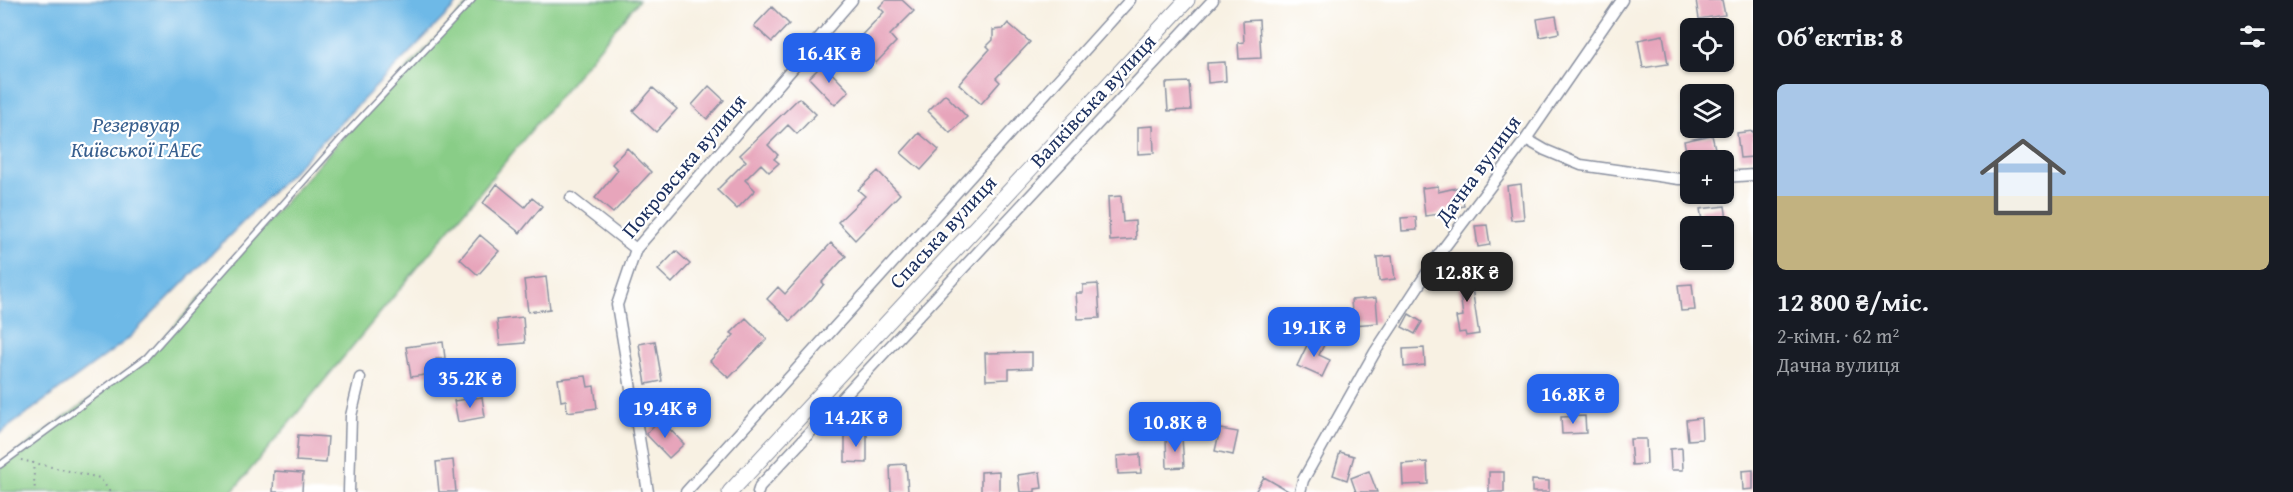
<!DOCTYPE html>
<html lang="uk">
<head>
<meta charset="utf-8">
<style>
	:root { --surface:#171b24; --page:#242831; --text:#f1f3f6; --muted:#9ea1a6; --accent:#2563eb }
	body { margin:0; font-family:"Gentium Book Plus",serif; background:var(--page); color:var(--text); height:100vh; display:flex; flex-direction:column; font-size:22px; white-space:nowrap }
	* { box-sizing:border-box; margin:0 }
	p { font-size:20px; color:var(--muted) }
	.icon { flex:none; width:33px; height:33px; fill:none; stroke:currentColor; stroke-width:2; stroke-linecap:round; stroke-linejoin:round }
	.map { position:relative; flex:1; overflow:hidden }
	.panel { display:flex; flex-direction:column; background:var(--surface); width:540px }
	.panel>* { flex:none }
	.fabs { position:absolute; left:1680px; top:18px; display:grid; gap:12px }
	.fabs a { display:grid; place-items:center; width:54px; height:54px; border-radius:9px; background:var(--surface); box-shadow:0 2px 4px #0004; font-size:30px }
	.price { position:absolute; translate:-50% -51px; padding:0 14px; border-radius:12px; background:var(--accent); color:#fff; font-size:20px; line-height:39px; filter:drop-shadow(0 2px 3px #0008) }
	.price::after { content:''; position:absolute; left:50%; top:36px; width:18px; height:14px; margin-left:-9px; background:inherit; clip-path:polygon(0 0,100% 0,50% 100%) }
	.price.current { background:#222; color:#fff }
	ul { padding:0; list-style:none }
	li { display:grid; align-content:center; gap:12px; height:318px; padding:0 24px }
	li span { display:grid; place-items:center; height:186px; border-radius:9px; color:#555 }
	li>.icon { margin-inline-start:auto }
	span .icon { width:108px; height:108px; fill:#fffc; stroke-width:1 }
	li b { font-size:26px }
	h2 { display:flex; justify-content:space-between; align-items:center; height:72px; padding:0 24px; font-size:26px }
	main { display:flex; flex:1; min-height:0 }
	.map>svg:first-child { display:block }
	.green { fill:#89cd87; stroke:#527e72; stroke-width:1.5 }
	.water { fill:#6eb9e7; stroke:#4474a2; stroke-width:1.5 }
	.building { fill:#e7a5bb }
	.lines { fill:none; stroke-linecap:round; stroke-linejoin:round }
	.lane-casing { stroke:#8a90a0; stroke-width:8 }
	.street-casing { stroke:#8a90a0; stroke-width:13 }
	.secondary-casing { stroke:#8a90a0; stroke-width:17 }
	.path { stroke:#8a90a0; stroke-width:2; stroke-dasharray:1.5 4.5; stroke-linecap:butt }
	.lane { stroke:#fff; stroke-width:5 }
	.street { stroke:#fff; stroke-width:10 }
	.secondary { stroke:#fff; stroke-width:15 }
	.labels { text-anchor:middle; stroke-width:4.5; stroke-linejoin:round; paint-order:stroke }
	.street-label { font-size:21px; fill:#1b2f5e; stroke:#fff }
	.water-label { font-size:22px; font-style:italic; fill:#385f8e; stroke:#fff }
</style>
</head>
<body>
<main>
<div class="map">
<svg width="1753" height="492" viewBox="0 0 1753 492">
	<rect width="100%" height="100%" fill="#fff"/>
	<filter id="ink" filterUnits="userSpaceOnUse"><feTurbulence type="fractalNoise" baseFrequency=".0167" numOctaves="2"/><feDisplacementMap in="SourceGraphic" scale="12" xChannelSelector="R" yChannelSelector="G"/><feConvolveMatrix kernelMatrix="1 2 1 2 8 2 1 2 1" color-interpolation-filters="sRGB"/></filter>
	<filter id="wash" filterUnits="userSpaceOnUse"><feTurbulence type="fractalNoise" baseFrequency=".008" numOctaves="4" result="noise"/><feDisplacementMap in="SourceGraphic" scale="24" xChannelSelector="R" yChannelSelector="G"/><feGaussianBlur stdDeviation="1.35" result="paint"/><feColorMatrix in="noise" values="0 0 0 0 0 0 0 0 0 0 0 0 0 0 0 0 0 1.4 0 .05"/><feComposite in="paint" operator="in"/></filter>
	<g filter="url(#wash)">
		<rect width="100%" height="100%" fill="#f8f1e3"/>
		<path class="green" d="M472,0H639L232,492H0V465L147,357L342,138Z"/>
		<path class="water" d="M0,0H461L127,340L0,433Z"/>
		<g id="blocks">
			<path class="building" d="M886,0H902L914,11L890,35L896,42L876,63L854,43L884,12L879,7Z
				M1696,0H1722L1725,15L1699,19Z
				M772,7L789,24L772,42L754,26Z
				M1556,16L1559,33L1540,37L1537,19Z
				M1259,20L1261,58L1239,59L1238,43L1244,42L1243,21Z
				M1008,23L1030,42L996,78L1000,82L981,104L959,84L990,49L987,46L993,40V30L1003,29Z
				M1663,35L1668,64L1643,68L1638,40Z
				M1225,62L1226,81L1208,83L1207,63Z
				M823,64L849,91L835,105L809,78Z
				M1189,82L1191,110L1168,111L1166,83Z
				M709,86L724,100L707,119L692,105Z
				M653,88L677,109L656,132L633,111Z
				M945,94L967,117L950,133L928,111Z
				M799,98L816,114L797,134L788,125L768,145L778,155L774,159L779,163L769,172L761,164L745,180L755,190L737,209L717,190L746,161L740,155Z
				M1153,126L1154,153L1138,154V127Z
				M1753,131V157L1740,158L1737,133Z
				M919,133L939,150L921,170L901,153Z
				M1712,135L1716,153L1702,156L1703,160H1688L1684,141Z
				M627,148L651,172L613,213L595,198L618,170L612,164Z
				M878,171L900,194L855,240L838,222L865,196L858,190Z
				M497,184L525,207L532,198L542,206L520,233L483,203Z
				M1521,184L1524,219L1511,220L1507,186Z
				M1438,186V192L1460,187L1464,206L1440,212L1441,214L1425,216L1422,188Z
				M1121,196L1123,222L1135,221L1136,239L1110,241L1108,197Z
				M1725,206L1728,226H1703L1700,209Z
				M1416,217L1417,230L1402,231L1401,218Z
				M1487,225L1490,245L1478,247L1475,226Z
				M480,235L499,251L478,275L460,259Z
				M831,243L846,256L822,282L824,284L812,299L790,321L767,299L778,287L785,294Z
				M676,251L690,264L672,283L658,270Z
				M1392,256L1395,279L1379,281L1377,257Z
				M1472,268L1476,288H1472L1479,334L1466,336L1465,332L1459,333L1456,317L1463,316L1457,270Z
				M546,277L550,309L528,312L524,280Z
				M1098,284L1100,318L1078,319L1076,293H1083V285Z
				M1692,284L1695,310L1681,311L1678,285Z
				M1376,298L1378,323L1353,325L1351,300Z
				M1409,314L1422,322L1415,334L1402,327Z
				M523,317L525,343L500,345L497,320Z
				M746,318L767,339L729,378L710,361L734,335L731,333Z
				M1311,337L1325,343L1319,355L1330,360L1322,377L1297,366Z
				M655,341L662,381L646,384L639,344Z
				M443,342L445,358L436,359L438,373L411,377L406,347Z
				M1424,348L1425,365L1404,367L1403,349Z
				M1032,352V368L1009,369V379L986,380L985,353Z
				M586,376L588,387L594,386L597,408L567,412L566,400L561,401L558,379Z
				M482,397L485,417L458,422L454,401Z
				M1197,407H1219L1218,430L1197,429Z
				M1585,416L1586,433L1562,434L1561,417Z
				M1701,418L1702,439L1688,440L1686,420Z
				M660,419L684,444L669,458L646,434Z
				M1220,429L1238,432L1233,455L1215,451Z
				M845,434H867V463L845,462Z
				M298,435L328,437L326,463L296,461Z
				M1182,437L1184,467L1167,468L1166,438Z
				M1630,439H1646L1647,464L1632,465Z
				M1682,448L1683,470H1671L1670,449Z
				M1340,452L1354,456L1347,480L1333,475Z
				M1140,454L1141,473L1118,474L1117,456Z
				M453,460L456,492H439L436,462Z
				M1427,462L1428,484L1403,485L1402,464Z
				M906,464L908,491L891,492L890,465Z
				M1753,470V489L1743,490L1742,471Z
				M274,471L303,473L302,492H273Z
				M999,471V492H981V472Z
				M1369,471L1377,492H1356L1351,478Z
				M1040,472L1042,488L1035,489V492H1020L1018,475Z
				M1489,472H1504V492H1489Z
				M1264,477L1290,492H1255Z
				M1532,480L1549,481V492H1532Z"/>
		</g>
	</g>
	<g filter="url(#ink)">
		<use href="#blocks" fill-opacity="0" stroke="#8a90a0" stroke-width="1.5"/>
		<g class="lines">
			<defs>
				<path id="lane" d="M0,465L147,357L342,138L472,0"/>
				<path id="street" d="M1526,139L1545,150L1581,165L1679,179H1690
					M1724,177L1753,175
					M571,198L636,249
					M349,492L351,416L360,378
					M648,492L617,305L636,249L852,0
					M686,492L1130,0
					M758,492L760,486L1213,0
					M1300,492L1303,480L1375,352L1440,253L1526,139L1622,0"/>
				<path id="secondary" d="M730,492L1187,0"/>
			</defs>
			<use href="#lane" class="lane-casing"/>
			<use href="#street" class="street-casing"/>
			<use href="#secondary" class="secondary-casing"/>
			<path class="path" d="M21,460L100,478L110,492
				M33,462L35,492"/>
			<use href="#lane" class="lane"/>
			<use href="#street" class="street"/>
			<use href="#secondary" class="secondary"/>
		</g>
	</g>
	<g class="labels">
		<g class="street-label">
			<text transform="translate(1093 101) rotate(-47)" y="7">Валківська вулиця</text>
			<text transform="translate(684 166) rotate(-50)" y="7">Покровська вулиця</text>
			<text transform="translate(1478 170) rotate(-54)" y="7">Дачна вулиця</text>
			<text transform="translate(943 232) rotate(-47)" y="7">Спаська вулиця</text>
		</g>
		<g class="water-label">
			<text x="136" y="132">Резервуар<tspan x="136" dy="25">Київської ГАЕС</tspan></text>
		</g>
	</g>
</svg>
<div class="fabs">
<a><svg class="icon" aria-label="locate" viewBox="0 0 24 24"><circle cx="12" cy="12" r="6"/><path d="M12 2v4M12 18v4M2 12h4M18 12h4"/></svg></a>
<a><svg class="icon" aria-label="layers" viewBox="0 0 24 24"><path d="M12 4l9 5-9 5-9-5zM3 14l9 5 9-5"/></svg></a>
<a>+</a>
<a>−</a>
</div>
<b class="price" style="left:829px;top:84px">16.4K ₴</b>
<b class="price current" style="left:1467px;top:303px">12.8K ₴</b>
<b class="price" style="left:1314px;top:358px">19.1K ₴</b>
<b class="price" style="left:470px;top:409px">35.2K ₴</b>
<b class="price" style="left:1573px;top:425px">16.8K ₴</b>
<b class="price" style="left:665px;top:439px">19.4K ₴</b>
<b class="price" style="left:856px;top:448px">14.2K ₴</b>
<b class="price" style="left:1175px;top:453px">10.8K ₴</b>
</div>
<section class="panel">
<h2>Об’єктів: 8<svg class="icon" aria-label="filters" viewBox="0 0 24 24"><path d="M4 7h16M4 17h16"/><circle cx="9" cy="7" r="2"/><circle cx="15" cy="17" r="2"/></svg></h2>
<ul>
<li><span style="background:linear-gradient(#a9c7e8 60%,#c2b280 0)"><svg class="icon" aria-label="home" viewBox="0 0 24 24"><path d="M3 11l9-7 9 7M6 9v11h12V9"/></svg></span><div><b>12 800 ₴/міс.</b><p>2-кімн. · 62 m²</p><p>Дачна вулиця</p></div></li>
</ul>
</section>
</main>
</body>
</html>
